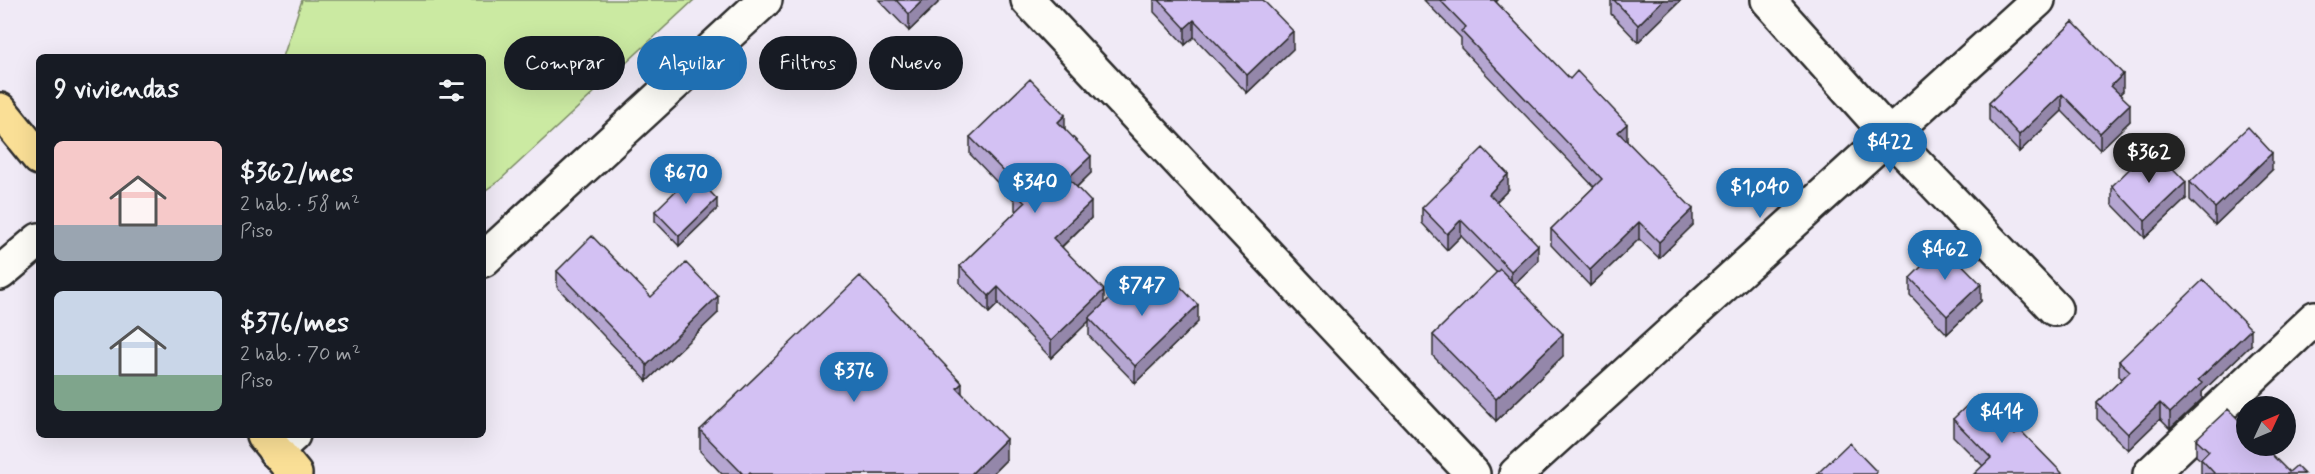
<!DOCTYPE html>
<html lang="es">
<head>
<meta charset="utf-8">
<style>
	:root { --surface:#171b24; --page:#242831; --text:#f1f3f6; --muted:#9ea1a6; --accent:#1f6fb2 }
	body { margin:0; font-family:Mynerve,sans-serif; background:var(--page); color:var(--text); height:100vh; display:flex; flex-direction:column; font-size:22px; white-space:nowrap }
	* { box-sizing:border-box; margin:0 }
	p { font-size:20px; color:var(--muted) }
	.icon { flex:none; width:33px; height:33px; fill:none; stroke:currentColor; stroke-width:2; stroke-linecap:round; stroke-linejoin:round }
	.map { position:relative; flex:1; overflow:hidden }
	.panel { position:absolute; left:36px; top:54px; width:450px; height:384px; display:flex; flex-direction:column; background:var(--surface); border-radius:9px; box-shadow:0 6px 24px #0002 }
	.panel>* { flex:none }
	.guide { position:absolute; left:504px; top:36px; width:570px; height:54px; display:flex; gap:12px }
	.needle { width:39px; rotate:46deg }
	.buttons { position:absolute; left:2236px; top:396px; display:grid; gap:12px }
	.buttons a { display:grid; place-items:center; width:60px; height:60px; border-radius:50%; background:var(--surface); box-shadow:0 6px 24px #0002; font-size:30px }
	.price { position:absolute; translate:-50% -51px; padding:0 14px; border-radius:21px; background:var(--accent); color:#fff; font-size:20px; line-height:39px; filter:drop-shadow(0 2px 3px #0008) }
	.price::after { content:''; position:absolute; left:50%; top:36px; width:18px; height:14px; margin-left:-9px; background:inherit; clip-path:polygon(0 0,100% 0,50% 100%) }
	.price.active { background:#222; color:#fff }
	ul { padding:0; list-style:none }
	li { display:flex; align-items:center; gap:18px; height:150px; padding:0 18px }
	li span { display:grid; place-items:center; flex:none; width:168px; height:120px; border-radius:9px; color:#555 }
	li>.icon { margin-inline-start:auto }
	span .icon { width:72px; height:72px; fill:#fffc; stroke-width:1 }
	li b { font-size:26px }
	h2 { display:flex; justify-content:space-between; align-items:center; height:72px; padding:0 18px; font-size:26px }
	.chip { padding:0 21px; border-radius:27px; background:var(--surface); box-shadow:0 6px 24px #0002; font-size:21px; line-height:54px }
	.chip.active { background:var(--accent); color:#fff }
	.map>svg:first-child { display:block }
	.green { fill:#cbeaa2; stroke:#7b8a66; stroke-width:1.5 }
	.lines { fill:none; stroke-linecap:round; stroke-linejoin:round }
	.street-casing { stroke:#2b2b2b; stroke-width:38 }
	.primary-casing { stroke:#2b2b2b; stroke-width:38 }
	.street { stroke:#fdfcf7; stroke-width:33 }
	.primary { stroke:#fadf96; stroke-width:33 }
	.wall { fill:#b5a6d1; stroke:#2b2b2b; stroke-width:1.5 }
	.shaded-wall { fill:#9487aa; stroke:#2b2b2b; stroke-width:1.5 }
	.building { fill:#d3c1f3; stroke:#2b2b2b; stroke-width:1.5 }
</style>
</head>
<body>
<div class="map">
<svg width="2315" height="474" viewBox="0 0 2315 474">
	<rect width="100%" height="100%" fill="#f0eaf6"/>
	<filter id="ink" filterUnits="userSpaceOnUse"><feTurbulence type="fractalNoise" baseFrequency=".0167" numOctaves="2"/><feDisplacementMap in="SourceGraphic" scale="12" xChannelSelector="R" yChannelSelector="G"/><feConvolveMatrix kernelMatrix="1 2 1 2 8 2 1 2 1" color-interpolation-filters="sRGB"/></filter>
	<g filter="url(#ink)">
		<path class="green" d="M302,0H694L500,180L483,192V57H283Z"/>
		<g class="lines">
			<defs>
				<path id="street" d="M1028,0L1473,474
					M1768,0L1890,136L2055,309
					M483,260L765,0
					M0,273L39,240
					M275,451L293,435
					M1516,474L2038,0
					M2150,474L2315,318"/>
				<path id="primary" d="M0,110L39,158
					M263,435L295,474"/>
			</defs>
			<use href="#street" class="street-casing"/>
			<use href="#primary" class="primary-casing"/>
			<use href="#street" class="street"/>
			<use href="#primary" class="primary"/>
		</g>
		<path class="wall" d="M879,0H941L909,31Z
			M1154,0H1263L1293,49L1247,93L1194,37L1185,45L1154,12Z
			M1424,0H1498L1496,2L1627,140V141L1693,225L1659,258L1639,239L1590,286L1551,245V229L1594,187L1461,48V38Z
			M1611,0H1681L1638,42L1611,14Z
			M2073,22L2123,91L2120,94L2130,121L2100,150L2062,111L2019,152L1989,120V103Z
			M1065,129L1091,173L1077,187L1091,218L1062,247L1104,304L1156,297L1198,322L1135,383L1089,336V321L1051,358L998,304L989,313L960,283V266L1017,211L1015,210V201L970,154V137Z
			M2272,170L2215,225L2190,200V182Z
			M2112,186L2186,199L2145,238L2112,204Z
			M1508,190L1496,202L1538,261L1514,284L1563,356L1496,421L1433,356V335L1497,273L1461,236L1447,250L1422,223V208Z
			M717,209L679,246L655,221V211Z
			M557,271L651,297L718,313L647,381L557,287Z
			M1910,278L1981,301L1947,334L1910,295Z
			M2251,345L2202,392V399L2170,429L2160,419L2128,450L2097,419V403L2122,379L2119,376V361Z
			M962,394L1006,460L992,474H722L700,451V430Z
			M1953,419L2015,435L1983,466L1953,436Z
			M2196,439L2289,472L2304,474H2201V460L2196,456Z"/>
		<path class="shaded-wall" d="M923,0H941L909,31V14Z
			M1663,0H1681L1638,42V25Z
			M1194,20V37L1185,45V28Z
			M1293,31V49L1247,93V75Z
			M2123,74V91L2111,102V86Z
			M2062,94V111L2019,152V135Z
			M2130,104V121L2100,150V133Z
			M1065,115V132L1058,122Z
			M1627,124V140L1618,148V132Z
			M2272,153V170L2215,225V208Z
			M1091,156V173L1068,195V178Z
			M1508,174V190L1489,209V194Z
			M2186,182V199L2145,238V221Z
			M717,199V209L679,246V236Z
			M1091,202V218L1053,255V238Z
			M1693,209V225L1659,258V242Z
			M1461,220V236L1447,250V234Z
			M1639,222V239L1590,286V270Z
			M1538,245V261L1511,287V271Z
			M1981,284V301L1947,334V316Z
			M998,287V304L989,313V296Z
			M1104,290V307L1089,318V321L1051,358V341Z
			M718,296V313L647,381V365Z
			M1198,305V322L1135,383V366Z
			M2251,329V345L2202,392V399L2170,429V413L2198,380Z
			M1563,334V356L1496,421V399Z
			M962,383V404L957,388Z
			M2160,403V419L2128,450V434Z
			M1006,439V460L992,474H971Z"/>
		<path class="building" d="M896,0H923L909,14Z
			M1159,0H1263L1293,31L1247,75L1194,20L1185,28Z
			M1440,0H1494L1570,79L1577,71L1627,124L1618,132L1693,209L1659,242L1639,222L1590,270L1551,229L1602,179L1461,31L1466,27Z
			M1614,0H1663L1638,25Z
			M2073,22L2123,74L2111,86L2130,104L2100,133L2062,94L2019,135L1989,103Z
			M1030,79L1065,115L1058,122L1091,156L1068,178L1091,202L1053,238L1104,290L1051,341L998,287L989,296L960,266L1025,203L1015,193L1020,188L970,137Z
			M2248,127L2272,153L2215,208L2190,182Z
			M2152,147L2186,182L2145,221L2112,186Z
			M1483,148L1508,174L1489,194L1538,245L1511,271L1461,220L1447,234L1422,208Z
			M693,174L717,199L679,236L655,211Z
			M592,236L651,297L686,263L718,296L647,365L557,271Z
			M1943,245L1981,284L1947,316L1910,278Z
			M1500,269L1563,334L1496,399L1433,335Z
			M1134,275L1156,297L1174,280L1198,305L1135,366L1089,318Z
			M860,276L962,383L957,388L1006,439L971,474H752L750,472L748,474H743L700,430Z
			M2203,280L2251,329L2198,380L2202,383L2170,413L2160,403L2128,434L2097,403L2130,371L2119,361Z
			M1977,396L2015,435L2020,430L2063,474H1974L1991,458L1953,419Z
			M2228,409L2247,428V446H2263L2289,472L2296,466L2304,474H2215L2201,459L2209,451L2196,439Z
			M1849,443L1877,472L1876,474H1817Z"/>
	</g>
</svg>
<div class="buttons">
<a><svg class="needle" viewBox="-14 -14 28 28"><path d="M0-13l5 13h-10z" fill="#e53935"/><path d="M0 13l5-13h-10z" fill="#9ea1a6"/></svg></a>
</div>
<b class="price" style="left:1890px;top:174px">$422</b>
<b class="price active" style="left:2149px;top:184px">$362</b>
<b class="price" style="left:686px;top:205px">$670</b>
<b class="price" style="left:1035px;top:214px">$340</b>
<b class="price" style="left:1760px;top:219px">$1,040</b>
<b class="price" style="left:1945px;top:281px">$462</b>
<b class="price" style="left:1142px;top:317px">$747</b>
<b class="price" style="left:854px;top:403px">$376</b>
<b class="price" style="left:2002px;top:444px">$414</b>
<div class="guide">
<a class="chip">Comprar</a>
<a class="chip active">Alquilar</a>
<a class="chip">Filtros</a>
<a class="chip">Nuevo</a>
</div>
<section class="panel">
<h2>9 viviendas<svg class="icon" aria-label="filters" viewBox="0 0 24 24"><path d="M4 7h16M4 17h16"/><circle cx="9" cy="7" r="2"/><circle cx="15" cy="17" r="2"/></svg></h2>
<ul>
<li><span style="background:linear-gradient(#f6c9c9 70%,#9aa5b1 0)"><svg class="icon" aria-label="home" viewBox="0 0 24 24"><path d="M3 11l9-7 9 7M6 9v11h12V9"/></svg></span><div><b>$362/mes</b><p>2 hab. · 58 m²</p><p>Piso</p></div></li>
<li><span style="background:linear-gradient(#c9d6e8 70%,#7fa58c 0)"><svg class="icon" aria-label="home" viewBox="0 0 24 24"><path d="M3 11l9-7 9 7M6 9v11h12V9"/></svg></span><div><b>$376/mes</b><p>2 hab. · 70 m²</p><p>Piso</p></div></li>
</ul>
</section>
</div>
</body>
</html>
